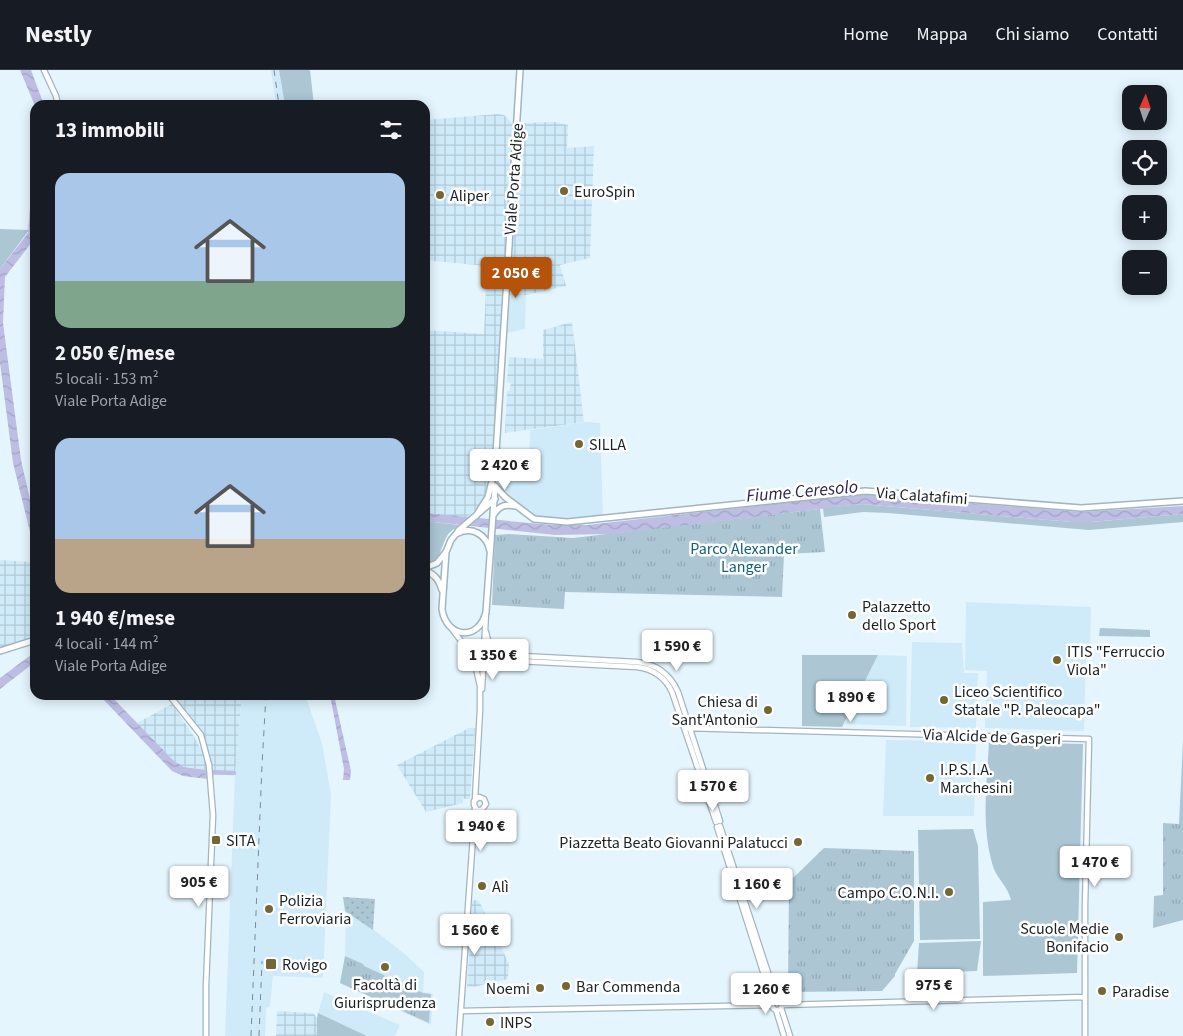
<!DOCTYPE html>
<html lang="it">
<head>
<meta charset="utf-8">
<style>
	:root { --surface:#171b24; --page:#20242c; --text:#f1f3f6; --muted:#9ea1a6; --line:#363941; --accent:#b45309 }
	body { margin:0; font-family:"Source Sans 3",sans-serif; background:var(--page); color:var(--text); height:100vh; display:flex; flex-direction:column; font-size:19px; white-space:nowrap }
	* { box-sizing:border-box; margin:0 }
	p { font-size:16px; color:var(--muted) }
	.icon { flex:none; width:28px; height:28px; fill:none; stroke:currentColor; stroke-width:2; stroke-linecap:round; stroke-linejoin:round }
	.map { position:relative; flex:1; overflow:hidden }
	.side { position:absolute; left:30px; top:30px; width:400px; height:600px; display:flex; flex-direction:column; background:var(--surface); border-radius:15px; box-shadow:0 2px 12px #0003 }
	.side>* { flex:none }
	.needle { width:32px; rotate:3deg }
	.fabs { position:absolute; left:1122px; top:15px; display:grid; gap:10px }
	.fabs a { display:grid; place-items:center; width:45px; height:45px; border-radius:10px; background:var(--surface); box-shadow:0 2px 12px #0003; font-size:25px }
	.price { position:absolute; translate:-50% -42px; padding:0 11px; border-radius:5px; background:#fff; color:#222; font-size:16px; line-height:32px; filter:drop-shadow(0 1px 2px #0008) }
	.price::after { content:''; position:absolute; left:50%; top:30px; width:15px; height:11px; margin-left:-8px; background:inherit; clip-path:polygon(0 0,100% 0,50% 100%) }
	.price.current { background:var(--accent); color:#fff }
	ul { padding:0; list-style:none }
	li { display:grid; align-content:center; gap:10px; height:265px; padding:0 25px }
	li span { display:grid; place-items:center; height:155px; border-radius:15px; color:#555 }
	li>.icon { margin-inline-start:auto }
	span .icon { width:90px; height:90px; fill:#fffc; stroke-width:1 }
	li b { font-size:21px }
	h2 { display:flex; justify-content:space-between; align-items:center; height:60px; padding:0 25px; font-size:21px }
	header { display:flex; align-items:center; gap:30px; box-sizing:border-box; height:70px; padding:0 25px; background:var(--surface); border-bottom:1px solid var(--line) }
	header strong { font-size:24px }
	nav { display:flex; gap:28px; margin-inline-start:auto; font-size:18px }
	.map>svg:first-child { display:block }
	.built { fill:#cfebf9 }
	.industrial { fill:url(#industrial-grid) }
	.grass { fill:#acc6d4 }
	.park { fill:url(#park-tufts) }
	.garden { fill:url(#garden-dots) }
	.water { fill:url(#water-waves) }
	.lines { fill:none; stroke-linecap:round; stroke-linejoin:round }
	.canal { stroke:#bebee5; stroke-width:4.5 }
	.tertiary-casing { stroke:#a2b5bf; stroke-width:7 }
	.secondary-casing { stroke:#a2b5bf; stroke-width:8 }
	.tertiary { stroke:#fff; stroke-width:4.5 }
	.secondary { stroke:#fff; stroke-width:5 }
	.rail { stroke:#7e8a90; stroke-width:1; stroke-dasharray:6 6; stroke-linecap:butt }
	.poi-dot { fill:#756734; stroke:#fff; stroke-width:2 }
	.labels { text-anchor:middle; stroke-width:5; stroke-linejoin:round; paint-order:stroke }
	.street-label { font-size:16px; fill:#192124; stroke:#fff }
	.poi-label { font-size:16px; fill:#192124; stroke:#fff; text-anchor:start }
	.park-label { font-size:16px; fill:#115e7c; stroke:#fff }
	.water-label { font-size:18px; font-style:italic; fill:#2a2555; stroke:#fff }
</style>
</head>
<body>
<header>
<strong>Nestly</strong>
<nav><a>Home</a><a>Mappa</a><a>Chi siamo</a><a>Contatti</a></nav>
</header>
<div class="map">
<svg width="1183" height="966" viewBox="0 0 1183 966">
	<defs>
		<pattern id="industrial-grid" width="8" height="8" patternUnits="userSpaceOnUse" patternTransform="scale(1.25)"><rect width="8" height="8" fill="#cfebf9"/><path d="M0 4h8M4 0v8" fill="none" stroke="#b1c9d5"/></pattern>
		<pattern id="park-tufts" width="24" height="20" patternUnits="userSpaceOnUse" patternTransform="scale(1.25)"><rect width="24" height="20" fill="#acc6d4"/><path d="M3 7l-1-3M5 7V3M7 7l1-3M15 17l-1-3M17 17v-4M19 17l1-3" fill="none" stroke="#93aab6"/></pattern>
		<pattern id="garden-dots" width="8" height="8" patternUnits="userSpaceOnUse" patternTransform="scale(1.25)"><rect width="8" height="8" fill="#acc6d4"/><path d="M2 2h.1M6 6h.1" fill="none" stroke="#93aab6" stroke-width="1.8" stroke-linecap="round"/></pattern>
		<pattern id="water-waves" width="16" height="10" patternUnits="userSpaceOnUse" patternTransform="scale(1.25)"><rect width="16" height="10" fill="#bebee5"/><path d="M0 5q4-4 8 0t8 0" fill="none" stroke="#a3a3c4"/></pattern>
	</defs>
	<rect width="100%" height="100%" fill="#e5f5fd"/>
	<path class="built" d="M271,0H279L285,35H276Z
		M510,225H526L525,259L507,263Z
		M586,352L600,353L603,448L559,450L537,448L501,423L498,409L525,407V397H529L530,360Z
		M966,532L1091,537L1090,580L1086,581L1084,661L985,658L987,601L965,600Z
		M912,572L962,573L964,603H978L976,658L910,657Z
		M878,585L907,586L906,656L844,654Z
		M242,625H305L322,673L331,725L323,908L273,906L270,937L266,938L265,966H225L235,704Z
		M886,670L976,671L974,746H883Z
		M346,838L406,885L424,902L423,922L433,924L431,955L340,913L345,886Z
		M324,922L400,955L395,966H367L318,943Z"/>
	<path class="industrial" d="M498,44L504,45L513,54L491,402L483,430L478,437L466,448L425,443V260L484,264L487,196L425,190V50Z
		M555,52L568,55L567,78L594,76L590,188L560,195L566,216L526,225H510L520,53Z
		M572,252L584,352L505,363L507,321L510,320V317L511,313L507,312L509,287L543,289V260Z
		M0,490L35,492V567L0,579Z
		M171,625H242L235,704L210,705L209,685L198,661Z
		M172,634L193,665L203,683L207,700L180,696L174,691L137,653Z
		M469,658H475L470,729H463V733L426,742L397,695Z
		M474,830L479,831L481,835L509,894L508,909L473,917H467L472,831Z
		M277,941L313,943L317,948V966H276Z"/>
	<path class="grass" d="M279,0H310L314,35H285Z
		M0,159L29,160L0,199Z
		M861,434L1072,452H1091L1183,444V452L1089,460L888,443L863,442L824,447L823,438Z
		M425,451L459,455C456,458 452,460 449,463C440,475 442,493 425,495Z
		M802,585H878L842,657L802,656Z
		M989,672L1083,674L1077,903L983,906V832L1011,830C1008,816 995,807 992,793C981,754 987,712 989,672Z
		M973,759L978,776L980,869L920,870L918,760Z
		M981,871L977,901L917,903L919,873Z
		M318,943L367,966H317V948Z"/>
	<path class="park" d="M820,439L825,482L784,484L782,527L565,522L564,539L492,535L495,465L509,464L573,468Z
		M1100,558L1150,560V567L1099,566Z
		M1183,671V850L1153,858L1154,826L1163,825V753L1179,754Z
		M824,778L914,781V871L895,904V906L882,921L788,922L789,812Z
		M345,886L363,894L364,896L423,923L431,924L429,953L340,913Z"/>
	<path class="garden" d="M343,827L375,829L373,860L345,841Z"/>
	<path class="water" d="M20,0H31L44,35H35V36Z
		M35,129V168L5,207L3,253L21,390L35,451V482L13,393L0,293V199L28,163L30,138Z
		M860,424L1079,442L1183,436V444L1091,452H1072L861,434L612,464L555,465L425,451V443L551,455H587Z
		M35,582V592L0,619V608Z
		M99,625H110L174,691L184,697L207,700L208,709L183,706L172,701Z
		M330,625H334L351,701L350,710H343L344,699Z"/>
	<g class="lines">
		<path class="canal" d="M206,702L234,703"/>
		<defs>
			<path id="tertiary" d="M44,0L56,26L58,35
				M452,559L467,579L476,598L480,616V640L475,729
				M486,562C488,573 491,581 502,585L637,592C656,594 670,604 678,622L720,751
				M467,579L477,586L497,590L637,597C653,599 665,607 672,622L716,752
				M482,619L486,542
				M169,625L201,665L209,695L213,745L206,916V966
				M685,658L1089,669L1085,836V966
				M475,749L486,734L484,729L479,727L474,731V735L477,740H482
				M720,756L774,921L778,930
				M717,757L773,933
				M772 935a5 5 0 1 1 10 0a5 5 0 1 1-10 0Z
				M782,935L1085,927
				M781,938L790,966
				M776,940L784,966
				M461,941L772,935
				M459,966L475,738"/>
			<path id="secondary" d="M495,416L505,427L534,449L567,452L865,421L1081,438L1183,431
				M494,444C500,435 506,434 516,436
				M476,446L488,427L495,399L520,0
				M458,461L495,429
				M490,481C487,465 472,455 456,464L451,470L446,482L442,539C446,568 479,572 486,542L495,417
				M425,498L437,493L446,482
				M425,501C435,504 439,510 442,520
				M0,581L35,570"/>
		</defs>
		<use href="#tertiary" class="tertiary-casing"/>
		<use href="#secondary" class="secondary-casing"/>
		<use href="#tertiary" class="tertiary"/>
		<use href="#secondary" class="secondary"/>
		<path class="rail" d="M274,0L279,35
			M251,966L262,695L266,625
			M259,966L262,891"/>
	</g>
	<g class="poi-dot">
		<circle cx="564" cy="121" r="5"/>
		<circle cx="440" cy="125" r="5"/>
		<circle cx="579" cy="374" r="5"/>
		<circle cx="852" cy="545" r="5"/>
		<circle cx="1057" cy="590" r="5"/>
		<circle cx="944" cy="630" r="5"/>
		<circle cx="768" cy="640" r="5"/>
		<circle cx="930" cy="708" r="5"/>
		<rect x="211" y="765" width="10" height="10" rx="2.5"/>
		<circle cx="798" cy="772" r="5"/>
		<circle cx="482" cy="816" r="5"/>
		<circle cx="949" cy="822" r="5"/>
		<circle cx="269" cy="839" r="5"/>
		<circle cx="1119" cy="867" r="5"/>
		<rect x="265" y="888" width="12" height="12" rx="2.5"/>
		<circle cx="385" cy="897" r="5"/>
		<circle cx="566" cy="916" r="5"/>
		<circle cx="540" cy="918" r="5"/>
		<circle cx="1102" cy="921" r="5"/>
		<circle cx="490" cy="952" r="5"/>
	</g>
	<g class="labels">
		<g class="street-label">
			<text transform="translate(513 109) rotate(-86)" y="6">Viale Porta Adige</text>
			<text transform="translate(922 425) rotate(4)" y="6">Via Calatafimi</text>
			<text transform="translate(992 666) rotate(2)" y="6">Via Alcide de Gasperi</text>
		</g>
		<g class="poi-label">
			<text x="574" y="127">EuroSpin</text>
			<text x="450" y="131">Aliper</text>
			<text x="589" y="380">SILLA</text>
			<text x="862" y="542">Palazzetto<tspan x="862" dy="18">dello Sport</tspan></text>
			<text x="1067" y="587">ITIS "Ferruccio<tspan x="1067" dy="18">Viola"</tspan></text>
			<text x="954" y="627">Liceo Scientifico<tspan x="954" dy="18">Statale "P. Paleocapa"</tspan></text>
			<text x="758" y="637" text-anchor="end">Chiesa di<tspan x="758" dy="18">Sant'Antonio</tspan></text>
			<text x="940" y="705">I.P.S.I.A.<tspan x="940" dy="18">Marchesini</tspan></text>
			<text x="226" y="776">SITA</text>
			<text x="788" y="778" text-anchor="end">Piazzetta Beato Giovanni Palatucci</text>
			<text x="492" y="822">Alì</text>
			<text x="939" y="828" text-anchor="end">Campo C.O.N.I.</text>
			<text x="279" y="836">Polizia<tspan x="279" dy="18">Ferroviaria</tspan></text>
			<text x="1109" y="864" text-anchor="end">Scuole Medie<tspan x="1109" dy="18">Bonifacio</tspan></text>
			<text x="282" y="900">Rovigo</text>
			<text x="385" y="920" text-anchor="middle">Facoltà di<tspan x="385" dy="18">Giurisprudenza</tspan></text>
			<text x="576" y="922">Bar Commenda</text>
			<text x="530" y="924" text-anchor="end">Noemi</text>
			<text x="1112" y="927">Paradise</text>
			<text x="500" y="958">INPS</text>
		</g>
		<g class="park-label">
			<text x="744" y="484">Parco Alexander<tspan x="744" dy="18">Langer</tspan></text>
		</g>
		<g class="water-label">
			<text transform="translate(802 421) rotate(-5)" y="6">Fiume Ceresolo</text>
		</g>
	</g>
</svg>
<div class="fabs">
<a><svg class="needle" viewBox="-14 -14 28 28"><path d="M0-13l5 13h-10z" fill="#e53935"/><path d="M0 13l5-13h-10z" fill="#9ea1a6"/></svg></a>
<a><svg class="icon" aria-label="locate" viewBox="0 0 24 24"><circle cx="12" cy="12" r="6"/><path d="M12 2v4M12 18v4M2 12h4M18 12h4"/></svg></a>
<a>+</a>
<a>−</a>
</div>
<b class="price current" style="left:516px;top:229px">2 050 €</b>
<b class="price" style="left:505px;top:421px">2 420 €</b>
<b class="price" style="left:677px;top:602px">1 590 €</b>
<b class="price" style="left:493px;top:611px">1 350 €</b>
<b class="price" style="left:851px;top:653px">1 890 €</b>
<b class="price" style="left:713px;top:742px">1 570 €</b>
<b class="price" style="left:481px;top:782px">1 940 €</b>
<b class="price" style="left:1095px;top:818px">1 470 €</b>
<b class="price" style="left:199px;top:838px">905 €</b>
<b class="price" style="left:757px;top:840px">1 160 €</b>
<b class="price" style="left:475px;top:886px">1 560 €</b>
<b class="price" style="left:934px;top:941px">975 €</b>
<b class="price" style="left:766px;top:945px">1 260 €</b>
<section class="side">
<h2>13 immobili<svg class="icon" aria-label="filters" viewBox="0 0 24 24"><path d="M4 7h16M4 17h16"/><circle cx="9" cy="7" r="2"/><circle cx="15" cy="17" r="2"/></svg></h2>
<ul>
<li><span style="background:linear-gradient(#a9c7e8 70%,#7fa58c 0)"><svg class="icon" aria-label="home" viewBox="0 0 24 24"><path d="M3 11l9-7 9 7M6 9v11h12V9"/></svg></span><div><b>2 050 €/mese</b><p>5 locali · 153 m²</p><p>Viale Porta Adige</p></div></li>
<li><span style="background:linear-gradient(#a9c7e8 65%,#b9a48a 0)"><svg class="icon" aria-label="home" viewBox="0 0 24 24"><path d="M3 11l9-7 9 7M6 9v11h12V9"/></svg></span><div><b>1 940 €/mese</b><p>4 locali · 144 m²</p><p>Viale Porta Adige</p></div></li>
</ul>
</section>
</div>
</body>
</html>
